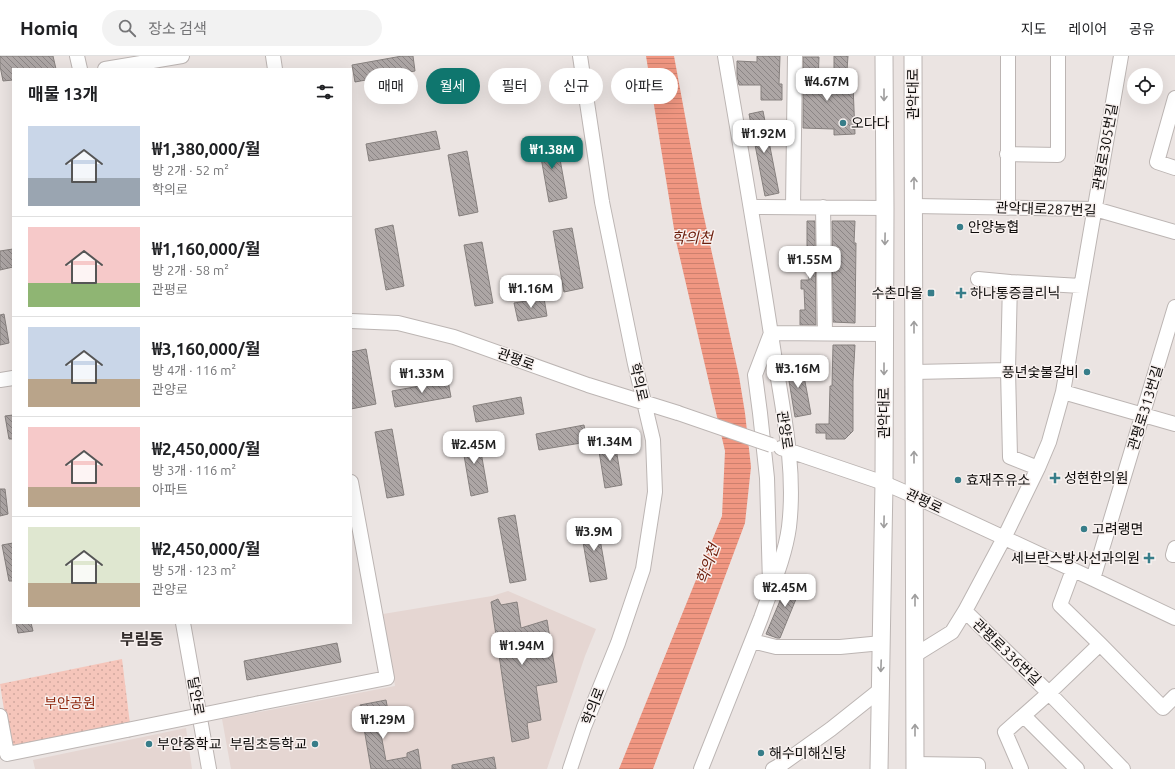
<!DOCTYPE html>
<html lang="ko">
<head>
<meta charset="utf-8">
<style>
	:root { --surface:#fff; --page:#f2f2f2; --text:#202124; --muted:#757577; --line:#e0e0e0; --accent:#0f766e }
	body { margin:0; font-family:Ubuntu,"Noto Sans KR",sans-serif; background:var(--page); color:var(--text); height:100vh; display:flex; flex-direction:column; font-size:15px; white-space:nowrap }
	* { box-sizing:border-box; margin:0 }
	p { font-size:13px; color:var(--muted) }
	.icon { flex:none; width:22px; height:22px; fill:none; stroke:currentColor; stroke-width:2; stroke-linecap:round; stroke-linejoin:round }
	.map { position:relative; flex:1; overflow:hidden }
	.details { position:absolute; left:12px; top:12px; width:340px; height:556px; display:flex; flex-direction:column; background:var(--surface); border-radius:0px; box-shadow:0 4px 16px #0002 }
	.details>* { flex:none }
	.top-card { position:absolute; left:364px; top:12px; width:380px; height:36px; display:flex; gap:8px }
	.buttons { position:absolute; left:1127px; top:12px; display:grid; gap:8px }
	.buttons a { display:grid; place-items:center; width:36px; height:36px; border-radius:50%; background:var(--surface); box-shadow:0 4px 16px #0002; font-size:20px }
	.price { position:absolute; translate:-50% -34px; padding:0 9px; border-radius:8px; background:#fff; color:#222; font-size:13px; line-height:26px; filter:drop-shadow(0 1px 2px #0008) }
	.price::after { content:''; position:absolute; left:50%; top:24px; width:12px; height:9px; margin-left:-6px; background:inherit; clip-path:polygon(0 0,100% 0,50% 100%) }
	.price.selected { background:var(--accent); color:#fff }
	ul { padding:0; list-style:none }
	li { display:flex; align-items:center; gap:12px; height:100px; padding:0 16px }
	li+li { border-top:1px solid var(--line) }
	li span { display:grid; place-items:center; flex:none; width:112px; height:80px; border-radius:0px; color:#555 }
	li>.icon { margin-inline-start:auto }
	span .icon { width:48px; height:48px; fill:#fffc; stroke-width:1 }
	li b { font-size:17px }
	h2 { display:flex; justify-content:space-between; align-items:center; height:48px; padding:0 16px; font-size:17px }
	.tag { padding:0 14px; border-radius:18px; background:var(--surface); box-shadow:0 4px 16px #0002; font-size:14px; line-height:36px }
	.tag.selected { background:var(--accent); color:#fff }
	header { display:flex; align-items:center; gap:24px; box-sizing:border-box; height:56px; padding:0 20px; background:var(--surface); border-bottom:1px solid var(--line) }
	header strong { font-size:19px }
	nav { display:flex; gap:22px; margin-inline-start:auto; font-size:14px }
	.search { width:280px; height:36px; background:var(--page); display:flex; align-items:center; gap:10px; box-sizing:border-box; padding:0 14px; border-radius:22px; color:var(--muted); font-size:15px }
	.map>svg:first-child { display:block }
	.built { fill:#e5d6d2 }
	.green { fill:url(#green-dots) }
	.water { fill:url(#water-rules) }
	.building { fill:url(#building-back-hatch); stroke:#86807e }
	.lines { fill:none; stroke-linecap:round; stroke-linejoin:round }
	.minor-casing { stroke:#bcb5b3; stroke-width:16 }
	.major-casing { stroke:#bcb5b3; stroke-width:19 }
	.minor { stroke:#fff; stroke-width:14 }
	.major { stroke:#fff; stroke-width:17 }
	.minor-bridge-casing { stroke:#bcb5b3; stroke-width:16; stroke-linecap:butt }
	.minor-bridge { stroke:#fff; stroke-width:14 }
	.oneway { stroke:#9e9d9d }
	.poi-dot { fill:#377d89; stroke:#f8f1ef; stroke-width:1.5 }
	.labels { text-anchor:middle; stroke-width:3; stroke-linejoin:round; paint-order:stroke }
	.street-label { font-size:14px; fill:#0d0b0a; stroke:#f8f1ef }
	.poi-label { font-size:14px; fill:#0d0b0a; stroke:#f8f1ef; text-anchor:start }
	.park-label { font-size:14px; fill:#8f280f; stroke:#f8f1ef }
	.water-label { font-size:15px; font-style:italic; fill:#6c1d0b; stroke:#f8f1ef }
	.quarter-label { font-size:16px; font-weight:bold; fill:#342e2d; stroke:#f8f1ef }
</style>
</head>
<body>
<header>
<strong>Homiq</strong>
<div class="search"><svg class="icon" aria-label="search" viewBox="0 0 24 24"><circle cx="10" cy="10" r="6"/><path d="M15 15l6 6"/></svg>장소 검색</div>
<nav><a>지도</a><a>레이어</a><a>공유</a></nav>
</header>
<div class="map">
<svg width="1175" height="713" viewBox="0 0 1175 713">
	<defs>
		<pattern id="green-dots" width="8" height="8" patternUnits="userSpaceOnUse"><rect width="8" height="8" fill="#f5c5ba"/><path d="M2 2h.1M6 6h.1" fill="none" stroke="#d1a89f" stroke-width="1.8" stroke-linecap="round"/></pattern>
		<pattern id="water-rules" width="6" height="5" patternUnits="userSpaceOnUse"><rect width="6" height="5" fill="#f09681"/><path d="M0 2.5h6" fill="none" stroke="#cd806e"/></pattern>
		<pattern id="building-back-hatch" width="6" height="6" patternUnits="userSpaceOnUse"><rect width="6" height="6" fill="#ada6a5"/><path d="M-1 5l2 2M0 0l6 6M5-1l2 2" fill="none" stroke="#8b8585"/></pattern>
	</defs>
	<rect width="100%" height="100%" fill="#ebe4e2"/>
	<path class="built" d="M508,535L596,573L585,600L547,713H231L222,663L395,630L383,558L492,540Z
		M186,672L192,713H35L33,704Z"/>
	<path class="green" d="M122,603L130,668L10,692L0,628Z"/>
	<path class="water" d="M646,0H674L702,152L739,320L745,357L751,411L745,467L653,713H619L722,460L725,395L676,185Z"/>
	<path class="building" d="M0,0H53L56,13H13V24L3,25L0,10Z
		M402,0H413L415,15L355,26L352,9Z
		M757,0H780L779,28H782V44H761V29H739L737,20V5L757,6Z
		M834,0H848L847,14H834Z
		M803,1H819L818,26H820V30L846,29V22H855L856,29H853L855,78L834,79V73L803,72Z
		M763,55L779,137L765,140L749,58Z
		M436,75L440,93L369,105L366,88Z
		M556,81L567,142L549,146L538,85Z
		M467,95L478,156L459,160L448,99Z
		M807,165H815L816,269H800V254H805L804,233H801V224H809L808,195H807Z
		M832,165H855L854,187H856L855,267L833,266Z
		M393,169L404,230L386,234L375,173Z
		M572,172L583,232L564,236L553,175Z
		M482,186L493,247L475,250L464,189Z
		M13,193V211L0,214V195Z
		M544,242L547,260L518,265L514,247Z
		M4,258L9,287L0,289V259Z
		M833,289H855L853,325V375L845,383H826V377H816V368H829L830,330H832Z
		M366,293L376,348L351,353V296Z
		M801,304L811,358L795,361L786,307Z
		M448,325L451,341L395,351L392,335Z
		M521,341L524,358L476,366L473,350Z
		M13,359V383H9L5,360Z
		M584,369L587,386L539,394L536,378Z
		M392,373L404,439L387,442L375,376Z
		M478,379L488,436L471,440L461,382Z
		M614,380L622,429L605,432L597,383Z
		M0,433H5L8,458L0,460Z
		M515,459L526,524L510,527L498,462Z
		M597,466L607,523L590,526L580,469Z
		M13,487V525H9L2,489Z
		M790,521L803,526L780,582H777L766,578Z
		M498,543L501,549L517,546L521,572L547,564L557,626L536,630L541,664L527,667L529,682L512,686L491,546Z
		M16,567H31L33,575L18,577Z
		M337,587L341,606L247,624L244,605Z
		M386,644L389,660L378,662L386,705L407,701V697L418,693L421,713H371L360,649Z
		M494,701L496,713H452V709Z"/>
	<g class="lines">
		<defs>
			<path id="minor" d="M77,0L80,13
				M273,0L275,13
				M1008,0V152
				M105,13L182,0
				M1175,42L1157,106L1175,112
				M1007,98L1058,99V0
				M914,150L1095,153L1175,176
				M751,151L885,152
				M793,151L795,0
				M823,151L825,277
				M978,223L1010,226
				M351,265L398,267L454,281L588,329L678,357
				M914,316L1008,314
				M0,324L13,322
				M1063,336L1175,368
				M781,392L884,427L914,440L1093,523L1175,562
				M1038,412L1010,401L1008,314L1010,226L1081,230
				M1175,492L1173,499H1175
				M1073,514L1060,549L1100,588L1163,652L1175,640
				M1093,523L1175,251
				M770,527L767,422L760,357L755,319L771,277L884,278
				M965,555L1049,637L1123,713
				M183,567L209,713
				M752,585L776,591H840L882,587
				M915,599L952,576L965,555L1004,482L1038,412L1049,386L1063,336L1121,0
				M260,647L387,622L351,426
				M0,660L7,698L127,674
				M1024,660L1077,713
				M915,708L978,709V713
				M570,713L584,671L618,587L643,513L655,436L653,384L635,308L602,146L580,0
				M701,713C721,663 741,613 761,562C771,533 785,501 789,471C796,413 783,355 774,298C759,199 742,99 725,0
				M773,713L782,708L831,673L880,634
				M1021,713L1005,676L1049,637L1100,588"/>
			<path id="major" d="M913,0L915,713
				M879,713L884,427L885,152L884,0"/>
		</defs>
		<use href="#minor" class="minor-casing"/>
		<use href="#major" class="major-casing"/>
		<use href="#minor" class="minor"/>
		<use href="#major" class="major"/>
		<defs>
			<path id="minor-bridge" d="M678,357L771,389
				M127,674L260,647"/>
		</defs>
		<use href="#minor-bridge" class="minor-bridge-casing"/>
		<use href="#minor-bridge" class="minor-bridge"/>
	</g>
	<defs><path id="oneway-shaft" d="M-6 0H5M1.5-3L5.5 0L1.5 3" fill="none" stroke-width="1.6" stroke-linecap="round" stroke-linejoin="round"/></defs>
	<g class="oneway">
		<use href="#oneway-shaft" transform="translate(884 39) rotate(90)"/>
		<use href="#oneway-shaft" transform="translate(914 127) rotate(-90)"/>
		<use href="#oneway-shaft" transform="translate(885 183) rotate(91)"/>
		<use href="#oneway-shaft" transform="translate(914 271) rotate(-90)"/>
		<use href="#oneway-shaft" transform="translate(884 313) rotate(90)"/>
		<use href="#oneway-shaft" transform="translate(914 401) rotate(-90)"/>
		<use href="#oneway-shaft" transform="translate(884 466) rotate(91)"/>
		<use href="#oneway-shaft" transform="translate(915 544) rotate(-90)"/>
		<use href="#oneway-shaft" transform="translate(881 610) rotate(92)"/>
		<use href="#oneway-shaft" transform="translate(915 674) rotate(-90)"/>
	</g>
	<g class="poi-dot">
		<circle cx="843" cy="67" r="4"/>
		<circle cx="960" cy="171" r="4"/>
		<rect x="927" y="233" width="8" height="8" rx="2"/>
		<path d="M959 231h4v4h4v4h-4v4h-4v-4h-4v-4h4z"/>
		<circle cx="1087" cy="316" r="4"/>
		<path d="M1053 416h4v4h4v4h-4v4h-4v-4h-4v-4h4z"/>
		<circle cx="958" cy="424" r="4"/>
		<circle cx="1084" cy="473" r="4"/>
		<path d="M1147 496h4v4h4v4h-4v4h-4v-4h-4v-4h4z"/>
		<circle cx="149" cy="688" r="4"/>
		<circle cx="315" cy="688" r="4"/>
		<circle cx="761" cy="697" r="4"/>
	</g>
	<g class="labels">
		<g class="street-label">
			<text transform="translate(913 38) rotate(-90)" y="5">관악대로</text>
			<text transform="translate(1105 91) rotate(-80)" y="5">관평로305번길</text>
			<text transform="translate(1046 153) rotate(2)" y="5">관악대로287번길</text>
			<text transform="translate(516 303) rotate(20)" y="5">관평로</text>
			<text transform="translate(639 326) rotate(77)" y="5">학의로</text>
			<text transform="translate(1145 352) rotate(-73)" y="5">관평로313번길</text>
			<text transform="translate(884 357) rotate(-90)" y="5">관악대로</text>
			<text transform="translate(785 374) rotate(82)" y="5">관양로</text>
			<text transform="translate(924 445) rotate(25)" y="5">관평로</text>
			<text transform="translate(1007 596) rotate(44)" y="5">관평로336번길</text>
			<text transform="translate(196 640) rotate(80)" y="5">달안로</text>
			<text transform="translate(593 650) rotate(-69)" y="5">학의로</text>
		</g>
		<g class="poi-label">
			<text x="851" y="72">오다다</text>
			<text x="968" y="176">안양농협</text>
			<text x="923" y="242" text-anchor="end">수촌마을</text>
			<text x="970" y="242">하나통증클리닉</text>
			<text x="1079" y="321" text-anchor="end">풍년숯불갈비</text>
			<text x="1064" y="427">성현한의원</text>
			<text x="966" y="429">효재주유소</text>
			<text x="1092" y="478">고려랭면</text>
			<text x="1140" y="507" text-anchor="end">세브란스방사선과의원</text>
			<text x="157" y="693">부안중학교</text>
			<text x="307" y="693" text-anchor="end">부림초등학교</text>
			<text x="769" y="702">해수미해신탕</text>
		</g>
		<g class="park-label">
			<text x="70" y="652">부안공원</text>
		</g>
		<g class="water-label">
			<text x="692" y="187">학의천</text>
			<text transform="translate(708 508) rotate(-71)" y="5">학의천</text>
		</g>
		<g class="quarter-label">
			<text x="142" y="589">부림동</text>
		</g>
	</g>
</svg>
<div class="buttons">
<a><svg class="icon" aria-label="locate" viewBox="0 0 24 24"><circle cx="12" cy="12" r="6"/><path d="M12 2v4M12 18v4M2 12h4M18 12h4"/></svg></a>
</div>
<b class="price" style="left:827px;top:46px">₩4.67M</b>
<b class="price" style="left:764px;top:98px">₩1.92M</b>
<b class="price selected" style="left:552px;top:114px">₩1.38M</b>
<b class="price" style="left:810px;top:224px">₩1.55M</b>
<b class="price" style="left:531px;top:253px">₩1.16M</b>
<b class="price" style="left:798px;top:333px">₩3.16M</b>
<b class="price" style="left:422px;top:338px">₩1.33M</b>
<b class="price" style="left:610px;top:406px">₩1.34M</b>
<b class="price" style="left:474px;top:409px">₩2.45M</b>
<b class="price" style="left:594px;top:496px">₩3.9M</b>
<b class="price" style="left:785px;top:552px">₩2.45M</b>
<b class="price" style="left:522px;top:610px">₩1.94M</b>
<b class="price" style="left:383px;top:684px">₩1.29M</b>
<div class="top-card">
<a class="tag">매매</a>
<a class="tag selected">월세</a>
<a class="tag">필터</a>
<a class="tag">신규</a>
<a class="tag">아파트</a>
</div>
<section class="details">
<h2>매물 13개<svg class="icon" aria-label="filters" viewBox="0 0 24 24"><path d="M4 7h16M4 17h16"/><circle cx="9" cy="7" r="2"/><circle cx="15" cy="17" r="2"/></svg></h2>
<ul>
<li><span style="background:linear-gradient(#c9d6e8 65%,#9aa5b1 0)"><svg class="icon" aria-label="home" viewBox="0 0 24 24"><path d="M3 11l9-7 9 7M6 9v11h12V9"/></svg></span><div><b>₩1,380,000/월</b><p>방 2개 · 52 m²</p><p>학의로</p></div></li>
<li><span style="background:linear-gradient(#f6c9c9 70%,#8fb573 0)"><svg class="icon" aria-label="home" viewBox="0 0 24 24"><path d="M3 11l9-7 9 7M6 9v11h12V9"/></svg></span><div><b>₩1,160,000/월</b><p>방 2개 · 58 m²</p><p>관평로</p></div></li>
<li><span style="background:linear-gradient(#c9d6e8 65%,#b9a48a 0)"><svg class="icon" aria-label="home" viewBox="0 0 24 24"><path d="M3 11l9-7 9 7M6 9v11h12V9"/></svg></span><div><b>₩3,160,000/월</b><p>방 4개 · 116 m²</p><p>관양로</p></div></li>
<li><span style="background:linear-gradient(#f6c9c9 75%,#b9a48a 0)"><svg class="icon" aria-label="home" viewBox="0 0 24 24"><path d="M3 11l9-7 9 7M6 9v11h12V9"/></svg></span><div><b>₩2,450,000/월</b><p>방 3개 · 116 m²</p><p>아파트</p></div></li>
<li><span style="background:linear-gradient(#dfe7d0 70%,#b9a48a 0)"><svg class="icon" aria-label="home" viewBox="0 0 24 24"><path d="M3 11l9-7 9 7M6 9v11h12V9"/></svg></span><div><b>₩2,450,000/월</b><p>방 5개 · 123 m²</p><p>관양로</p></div></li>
</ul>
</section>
</div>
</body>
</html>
